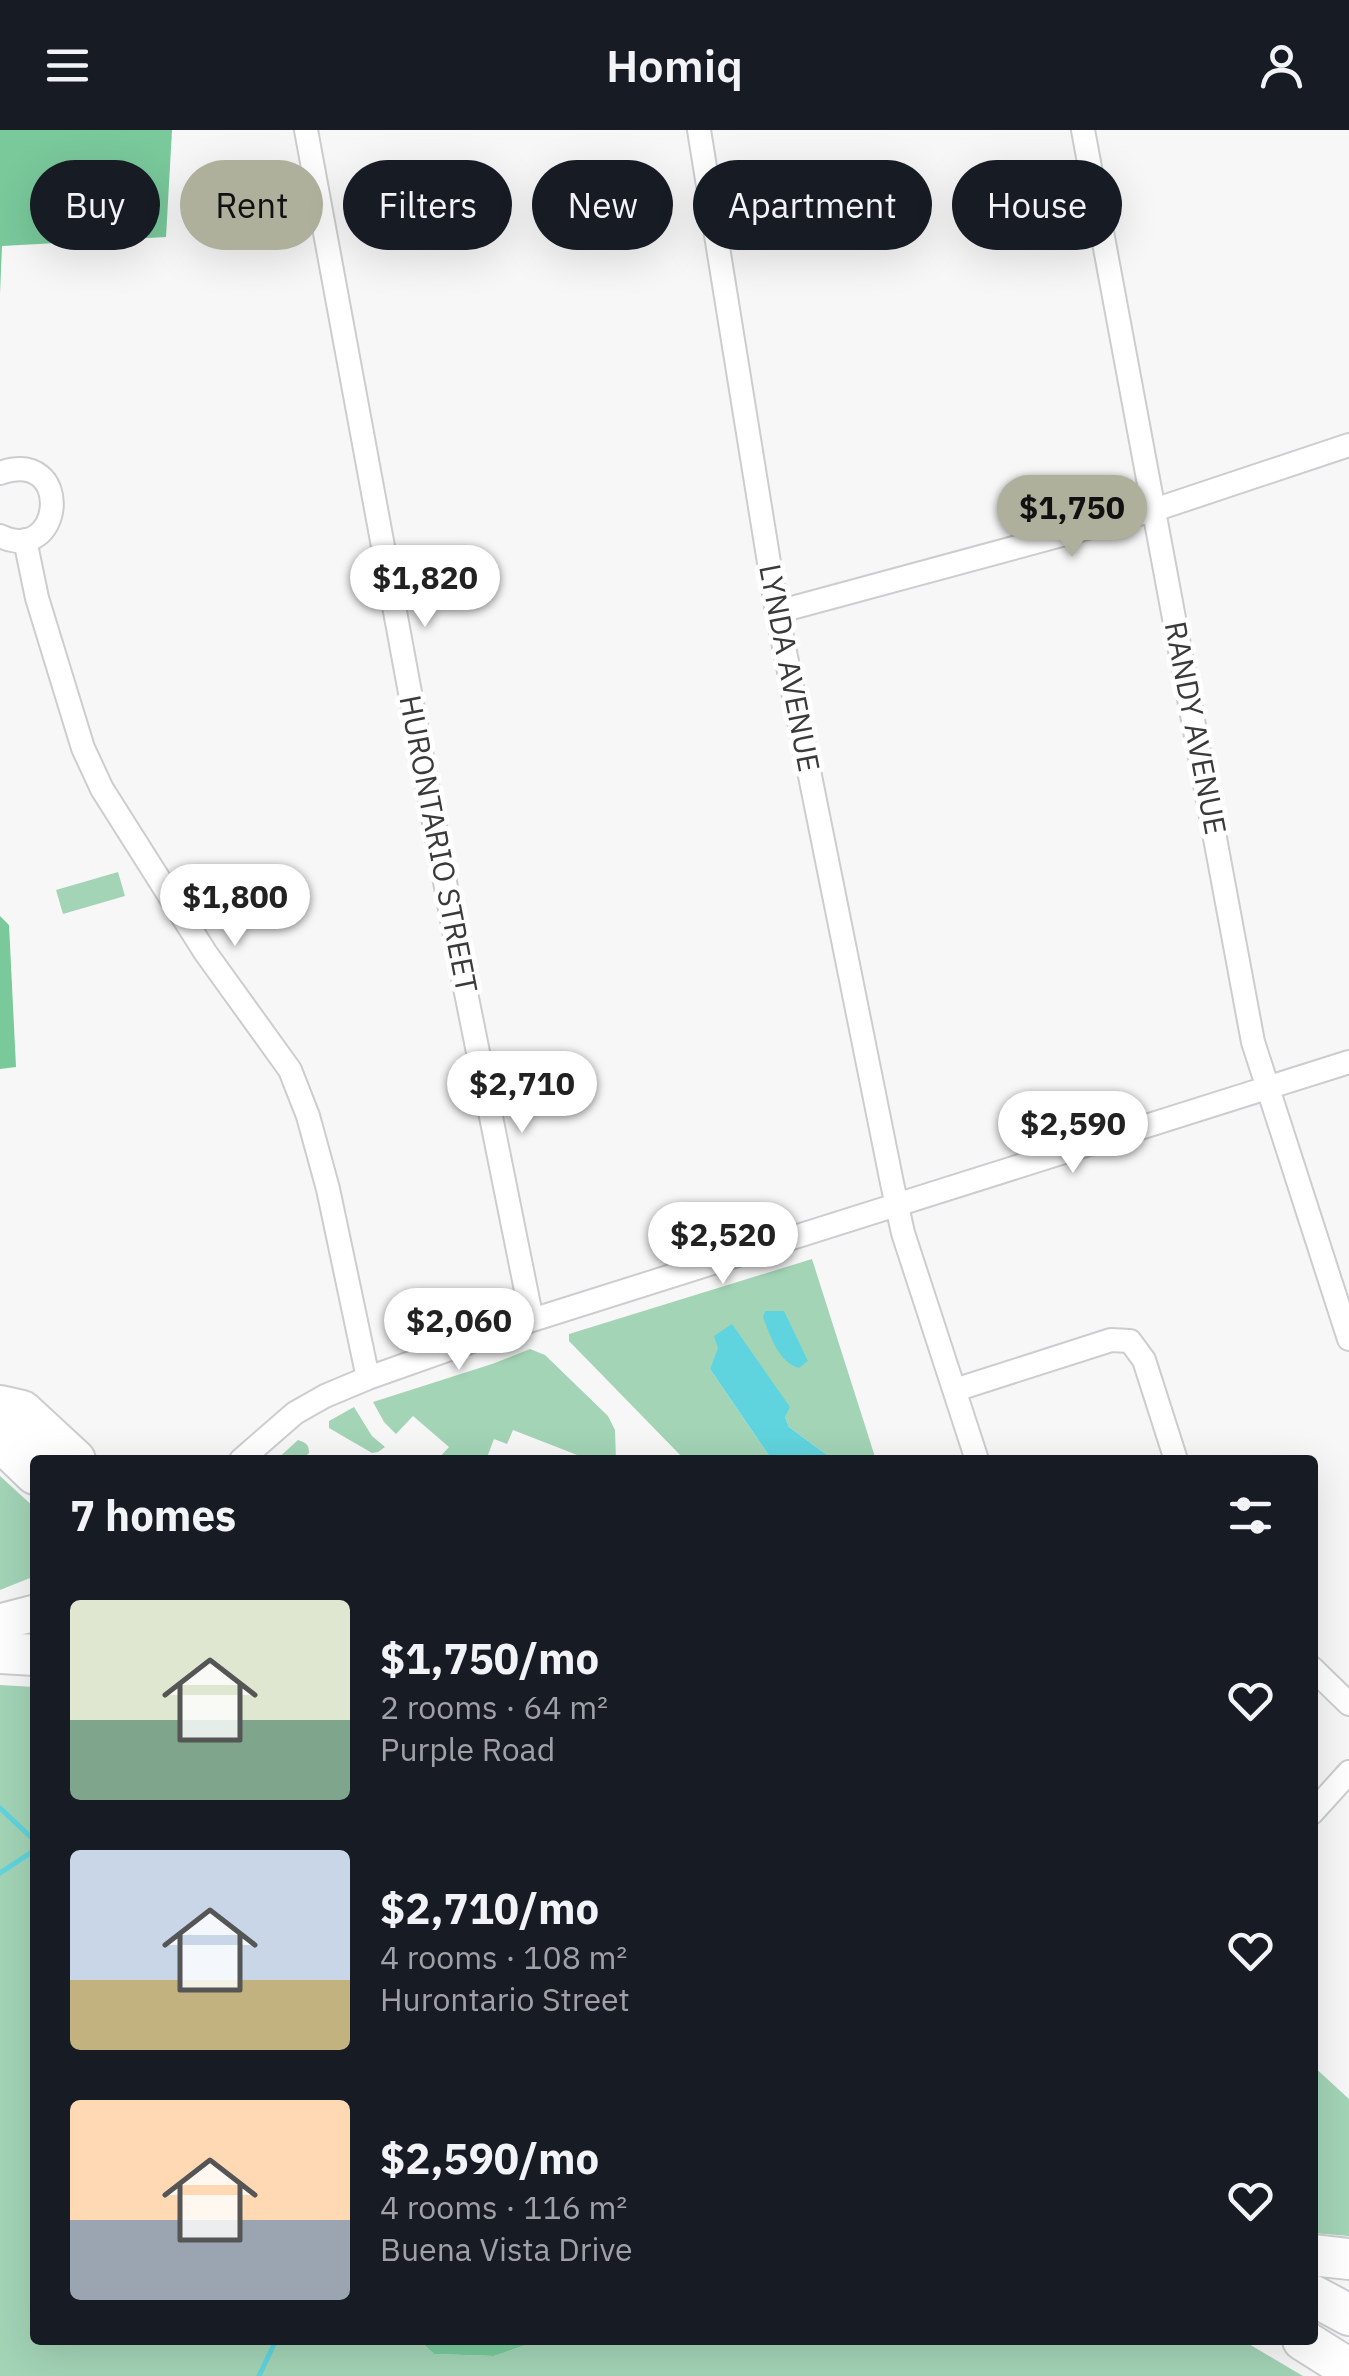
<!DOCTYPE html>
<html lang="en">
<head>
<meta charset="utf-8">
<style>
	:root { --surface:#171b24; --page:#20242c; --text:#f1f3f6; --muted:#9ea1a6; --accent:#aeb09c }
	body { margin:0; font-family:"IBM Plex Sans",sans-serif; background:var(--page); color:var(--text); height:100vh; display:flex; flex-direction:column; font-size:38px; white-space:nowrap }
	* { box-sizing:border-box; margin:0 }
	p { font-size:32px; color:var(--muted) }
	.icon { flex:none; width:55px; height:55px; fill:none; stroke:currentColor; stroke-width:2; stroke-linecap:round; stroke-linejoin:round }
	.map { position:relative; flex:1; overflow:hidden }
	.panel { position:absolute; left:30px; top:1325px; width:1288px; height:890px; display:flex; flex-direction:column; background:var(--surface); border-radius:10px; box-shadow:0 10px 40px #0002 }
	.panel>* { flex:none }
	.hud { position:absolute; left:30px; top:30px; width:1290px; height:90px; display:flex; gap:20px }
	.price { position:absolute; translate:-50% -85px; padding:0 22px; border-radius:35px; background:#fff; color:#222; font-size:32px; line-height:65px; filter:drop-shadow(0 2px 5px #0008) }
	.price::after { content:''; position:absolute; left:50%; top:60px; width:30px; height:22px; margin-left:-15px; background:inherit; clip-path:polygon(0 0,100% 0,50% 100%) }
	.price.selected { background:var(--accent); color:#111 }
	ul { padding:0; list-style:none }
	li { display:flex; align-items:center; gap:30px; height:250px; padding:0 40px }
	li span { display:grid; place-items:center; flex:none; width:280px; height:200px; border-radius:10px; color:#555 }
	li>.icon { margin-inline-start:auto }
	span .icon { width:120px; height:120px; fill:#fffc; stroke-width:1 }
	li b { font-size:42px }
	h2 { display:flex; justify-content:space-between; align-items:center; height:120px; padding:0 40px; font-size:42px }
	.pill { padding:0 35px; border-radius:45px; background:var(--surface); box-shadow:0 10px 40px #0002; font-size:35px; line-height:90px }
	.pill.selected { background:var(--accent); color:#111 }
	header { display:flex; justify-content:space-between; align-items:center; height:130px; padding:0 40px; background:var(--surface); font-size:45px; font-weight:600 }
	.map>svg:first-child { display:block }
	.green { fill:#a3d4b6 }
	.forest { fill:#79c99b }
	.water { fill:#60d4de }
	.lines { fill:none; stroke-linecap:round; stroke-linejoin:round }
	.stream { stroke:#60d4de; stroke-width:5 }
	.street-casing { stroke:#cccdce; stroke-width:26 }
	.primary-casing { stroke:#cccdce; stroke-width:39 }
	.highway-casing { stroke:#cccdce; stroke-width:44 }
	.street { stroke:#fff; stroke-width:22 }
	.primary { stroke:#fff; stroke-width:35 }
	.highway { stroke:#fff; stroke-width:40 }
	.labels { text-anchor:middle; stroke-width:10; stroke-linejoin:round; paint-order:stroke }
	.street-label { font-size:30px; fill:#3a3a3b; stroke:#fff }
</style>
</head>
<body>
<header><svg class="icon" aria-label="menu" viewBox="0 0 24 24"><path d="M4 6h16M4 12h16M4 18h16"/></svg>Homiq<svg class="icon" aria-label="person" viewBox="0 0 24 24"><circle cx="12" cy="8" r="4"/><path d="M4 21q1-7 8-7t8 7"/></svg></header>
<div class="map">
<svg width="1349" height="2246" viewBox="0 0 1349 2246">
	<rect width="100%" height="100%" fill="#f7f7f8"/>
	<path class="green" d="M118,742L125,766L63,784L56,760Z
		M812,1129L876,1330H834L789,1297L785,1287L719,1218L710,1239L772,1330H685L569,1211V1204Z
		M530,1219L545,1225L608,1286L615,1300L616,1330H590L513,1300L507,1314L494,1309L486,1330H437L449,1317L413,1286L396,1304L384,1292L373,1272L492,1234Z
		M354,1277L372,1306L385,1317L378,1322L372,1323L329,1298V1291Z
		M298,1310C306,1313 309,1314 309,1323L302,1330H276Z
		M0,1346L35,1378V1446L0,1460Z
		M0,1555L35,1557V2210H419L434,2224L494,2226L540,2210H1242L1303,2246H0Z
		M1312,1935L1349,1969V2106L1313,2103Z"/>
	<path class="forest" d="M0,0H172L166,107L2,116L0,164Z
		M0,786L9,795L16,937L0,939Z
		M419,2210H540L494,2226L434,2224Z"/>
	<path class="water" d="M765,1181H784L808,1231L799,1238C778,1232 770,1205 763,1187Z
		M732,1194L790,1277L785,1287L789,1297L834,1330H772L710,1239L718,1218L714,1206Z"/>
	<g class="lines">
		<path class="stream" d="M0,1678L35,1711
			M0,1743L35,1720
			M259,2246L276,2210"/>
		<defs>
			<path id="street" d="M306,0L460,833L532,1190
				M699,0L777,482L892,1053L903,1103L977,1330
				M1083,0L1253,912L1349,1209
				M0,343C74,317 64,436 0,406
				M25,410L37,468L83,618L102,659L205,822L290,940L308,986L328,1059L368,1248
				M777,482L1154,380L1349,315
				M955,1260L1111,1210L1130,1211L1144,1230L1176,1330
				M241,1330L295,1283L325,1266L368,1248L532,1190L1349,932
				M1312,1538L1349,1574
				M1312,1683L1349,1642"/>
			<path id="primary" d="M0,1492L35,1483"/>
			<path id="highway" d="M0,1276L22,1281L75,1330
				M0,1310L35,1344
				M0,1523L35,1525
				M1312,2125L1349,2129
				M1312,2165L1349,2185
				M1303,2210L1349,2239"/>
		</defs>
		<use href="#street" class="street-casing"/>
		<use href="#primary" class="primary-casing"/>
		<use href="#highway" class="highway-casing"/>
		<use href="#street" class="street"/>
		<use href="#primary" class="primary"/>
		<use href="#highway" class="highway"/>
	</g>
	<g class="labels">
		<g class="street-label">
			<text transform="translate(789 538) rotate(79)" y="10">LYNDA AVENUE</text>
			<text transform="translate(1195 598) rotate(79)" y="10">RANDY AVENUE</text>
			<text transform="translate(438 714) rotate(79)" y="10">HURONTARIO STREET</text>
		</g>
	</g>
</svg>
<b class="price selected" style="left:1072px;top:430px">$1,750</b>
<b class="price" style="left:425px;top:500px">$1,820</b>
<b class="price" style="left:235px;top:819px">$1,800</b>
<b class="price" style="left:522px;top:1006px">$2,710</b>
<b class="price" style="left:1073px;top:1046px">$2,590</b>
<b class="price" style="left:723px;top:1157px">$2,520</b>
<b class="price" style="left:459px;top:1243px">$2,060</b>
<div class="hud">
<a class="pill">Buy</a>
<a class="pill selected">Rent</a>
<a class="pill">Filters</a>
<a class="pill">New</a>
<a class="pill">Apartment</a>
<a class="pill">House</a>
</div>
<section class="panel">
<h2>7 homes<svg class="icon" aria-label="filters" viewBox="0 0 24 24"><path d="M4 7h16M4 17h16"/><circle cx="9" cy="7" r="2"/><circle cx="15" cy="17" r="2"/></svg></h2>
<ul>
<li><span style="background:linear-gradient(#dfe7d0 60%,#7fa58c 0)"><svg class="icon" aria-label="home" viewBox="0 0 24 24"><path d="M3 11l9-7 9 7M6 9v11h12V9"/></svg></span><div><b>$1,750/mo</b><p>2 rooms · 64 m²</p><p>Purple Road</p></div><svg class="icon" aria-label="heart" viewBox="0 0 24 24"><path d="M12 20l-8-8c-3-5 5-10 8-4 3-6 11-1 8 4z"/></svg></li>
<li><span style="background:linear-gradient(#c9d6e8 65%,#c2b280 0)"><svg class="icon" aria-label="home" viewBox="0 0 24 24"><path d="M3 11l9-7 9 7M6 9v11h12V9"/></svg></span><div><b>$2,710/mo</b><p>4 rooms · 108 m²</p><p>Hurontario Street</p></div><svg class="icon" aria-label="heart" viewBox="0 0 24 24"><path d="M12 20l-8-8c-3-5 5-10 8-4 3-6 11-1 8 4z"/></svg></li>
<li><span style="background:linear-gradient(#ffd9b3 60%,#9aa5b1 0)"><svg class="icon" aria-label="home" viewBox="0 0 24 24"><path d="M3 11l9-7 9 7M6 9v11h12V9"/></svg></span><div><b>$2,590/mo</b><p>4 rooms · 116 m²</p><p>Buena Vista Drive</p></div><svg class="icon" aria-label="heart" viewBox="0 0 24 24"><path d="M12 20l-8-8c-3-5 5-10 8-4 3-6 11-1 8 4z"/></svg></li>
</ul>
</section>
</div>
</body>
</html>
